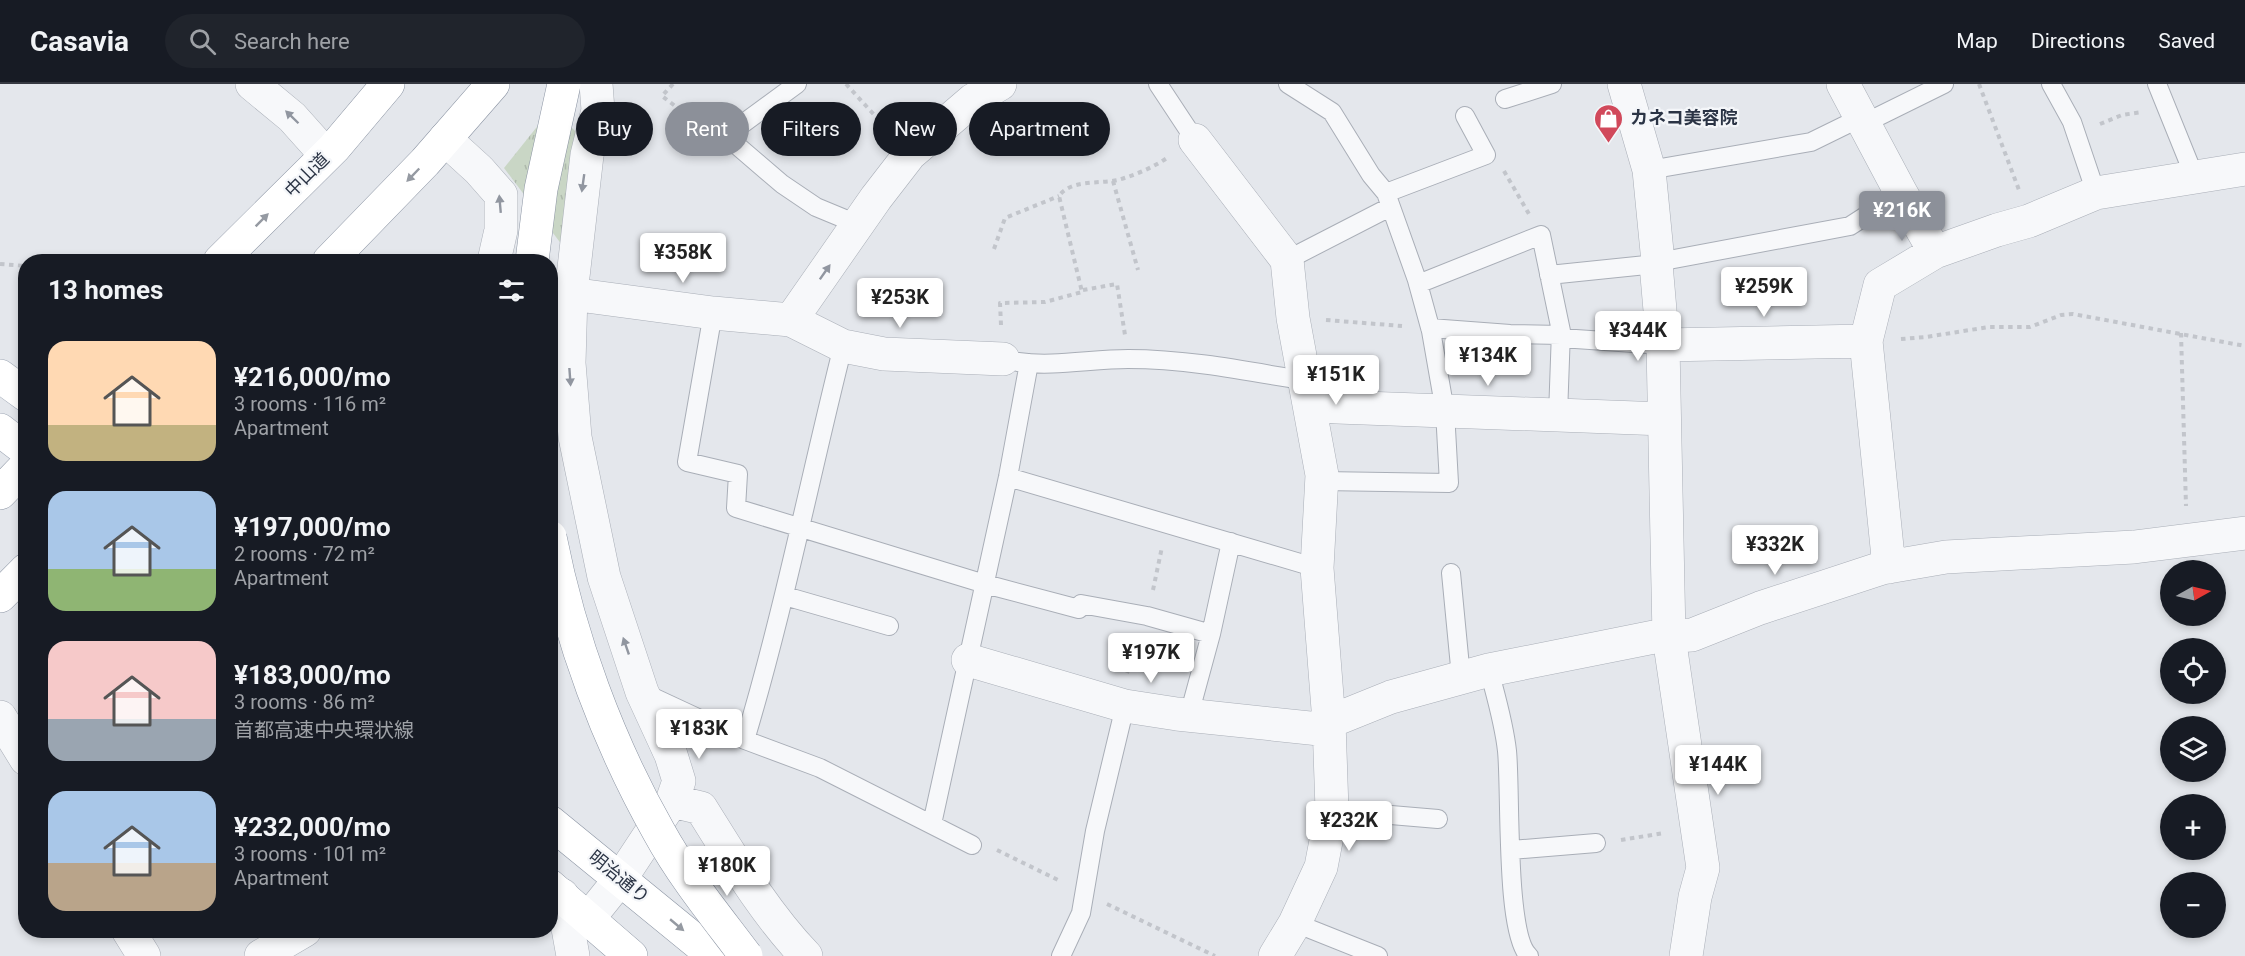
<!DOCTYPE html>
<html lang="en">
<head>
<meta charset="utf-8">
<style>
	:root { --surface:#171b24; --page:#20242c; --text:#f1f3f6; --muted:#9ea1a6; --line:#363941; --accent:#8c9099 }
	body { margin:0; font-family:Roboto,"Noto Sans JP",sans-serif; background:var(--page); color:var(--text); height:100vh; display:flex; flex-direction:column; font-size:22px; white-space:nowrap }
	* { box-sizing:border-box; margin:0 }
	p { font-size:20px; color:var(--muted) }
	.icon { flex:none; width:33px; height:33px; fill:none; stroke:currentColor; stroke-width:2; stroke-linecap:round; stroke-linejoin:round }
	.map { position:relative; flex:1; overflow:hidden }
	.drawer { position:absolute; left:18px; top:170px; width:540px; height:684px; display:flex; flex-direction:column; background:var(--surface); border-radius:24px; box-shadow:0 3px 9px #0003 }
	.drawer>* { flex:none }
	.banner { position:absolute; left:576px; top:18px; width:570px; height:54px; display:flex; gap:12px }
	.needle { width:39px; rotate:82deg }
	.tools { position:absolute; left:2160px; top:476px; display:grid; gap:12px }
	.tools a { display:grid; place-items:center; width:66px; height:66px; border-radius:50%; background:var(--surface); box-shadow:0 3px 9px #0003; font-size:30px }
	.price { position:absolute; translate:-50% -51px; padding:0 14px; border-radius:6px; background:#fff; color:#222; font-size:20px; line-height:39px; filter:drop-shadow(0 2px 3px #0008) }
	.price::after { content:''; position:absolute; left:50%; top:36px; width:18px; height:14px; margin-left:-9px; background:inherit; clip-path:polygon(0 0,100% 0,50% 100%) }
	.price.active { background:var(--accent); color:#fff }
	ul { padding:0; list-style:none }
	li { display:flex; align-items:center; gap:18px; height:150px; padding:0 30px }
	li span { display:grid; place-items:center; flex:none; width:168px; height:120px; border-radius:18px; color:#555 }
	li>.icon { margin-inline-start:auto }
	span .icon { width:72px; height:72px; fill:#fffc; stroke-width:1 }
	li b { font-size:26px }
	h2 { display:flex; justify-content:space-between; align-items:center; height:72px; padding:0 30px; font-size:26px }
	.tag { padding:0 21px; border-radius:27px; background:var(--surface); box-shadow:0 3px 9px #0003; font-size:21px; line-height:54px }
	.tag.active { background:var(--accent); color:#fff }
	header { display:flex; align-items:center; gap:36px; box-sizing:border-box; height:84px; padding:0 30px; background:var(--surface); border-bottom:2px solid var(--line) }
	header strong { font-size:28px }
	nav { display:flex; gap:33px; margin-inline-start:auto; font-size:21px }
	.search { width:420px; height:54px; background:var(--page); display:flex; align-items:center; gap:15px; box-sizing:border-box; padding:0 21px; border-radius:33px; color:var(--muted); font-size:22px }
	.map>svg:first-child { display:block }
	.park { fill:url(#park-tufts) }
	.lines { fill:none; stroke-linecap:round; stroke-linejoin:round }
	.service-casing { stroke:#a9aeb7; stroke-width:20 }
	.minor-casing { stroke:#a9aeb7; stroke-width:34 }
	.tertiary-casing { stroke:#a9aeb7; stroke-width:34 }
	.primary-casing { stroke:#a3abb8; stroke-width:34 }
	.trunk-casing { stroke:#8b94a3; stroke-width:34 }
	.motorway-casing { stroke:#8b94a3; stroke-width:34 }
	.path { stroke:#c2c5cb; stroke-width:4; stroke-dasharray:4.5 4.5; stroke-linecap:butt }
	.service { stroke:#f7f8fa; stroke-width:18 }
	.minor { stroke:#f7f8fa; stroke-width:33 }
	.tertiary { stroke:#f7f8fa; stroke-width:33 }
	.primary { stroke:#fff; stroke-width:33 }
	.trunk { stroke:#fff; stroke-width:33 }
	.motorway { stroke:#fff; stroke-width:33 }
	.motorway-bridge-casing { stroke:#8b94a3; stroke-width:34; stroke-linecap:butt }
	.motorway-bridge { stroke:#fff; stroke-width:33 }
	.oneway { fill:#9196a0 }
	.oneway2 { fill:#959aa2 }
	.labels { text-anchor:middle; stroke-width:4.5; stroke-linejoin:round; paint-order:stroke }
	.poi-label { font-size:18px; font-weight:bold; fill:#2b3445; stroke:#f4f6f9; text-anchor:start }
	.street-label { font-size:18px; fill:#2b3445; stroke:#f4f6f9 }
</style>
</head>
<body>
<header>
<strong>Casavia</strong>
<div class="search"><svg class="icon" aria-label="search" viewBox="0 0 24 24"><circle cx="10" cy="10" r="6"/><path d="M15 15l6 6"/></svg>Search here</div>
<nav><a>Map</a><a>Directions</a><a>Saved</a></nav>
</header>
<div class="map">
<svg width="2245" height="872" viewBox="0 0 2245 872">
	<defs>
		<pattern id="park-tufts" width="24" height="20" patternUnits="userSpaceOnUse" patternTransform="scale(1.5)"><rect width="24" height="20" fill="#c9d6c5"/><path d="M3 7l-1-3M5 7V3M7 7l1-3M15 17l-1-3M17 17v-4M19 17l1-3" fill="none" stroke="#adb8ab"/></pattern>
	</defs>
	<rect width="100%" height="100%" fill="#e4e7ec"/>
	<path class="park" d="M552,24L579,51L562,161L504,84Z"/>
	<g class="lines">
		<defs>
			<path id="service" d="M797,0L726,52L782,100L816,123L857,140
				M1158,0L1195,56
				M1288,0L1332,28L1371,91L1386,109L1417,196L1431,247L1445,327L1449,399L1322,397
				M2051,0L2072,38L2096,109
				M2157,0L2195,94
				M1505,15L1552,0
				M1865,39L1944,0
				M1649,86L1811,58L1862,33
				M1386,109L1486,71L1465,32
				M1287,176L1390,123
				M1658,178L1850,142L1901,109
				M1549,191L1656,180
				M1418,200L1541,151L1561,247L1558,331
				M713,229L687,378L738,390L736,424L985,500L1079,525L1081,520L1147,532L1211,550L1189,631
				M1430,244L1510,250L1561,251
				M1561,254L1663,261
				M1018,278C1054,283 1092,275 1128,275C1188,275 1247,287 1306,297
				M1008,393L1317,484
				M1451,489L1461,593
				M785,512L889,542
				M1211,550L1231,458
				M1489,586C1496,613 1504,639 1507,667C1511,705 1505,851 1529,872
				M644,609L745,656C784,526 810,393 843,262
				M745,656L820,684L972,761
				M1332,726L1438,735
				M932,740L1008,393L1029,279
				M1511,766L1596,759
				M1295,839L1378,872
				M1061,872L1081,829L1095,747L1125,622"/>
			<path id="minor" d="M252,0L292,33L326,71
				M1624,0L1649,86L1658,178L1656,180L1663,261L1669,553
				M1843,0L1901,109L1935,168
				M445,55L479,86L501,111V146L494,177
				M1195,56L1287,176L1293,234L1322,391L1317,484L1329,638L1332,726L1321,783L1295,839L1275,872
				M571,210L713,229L791,236L843,262L884,270L1003,275
				M791,236L876,114L910,70L973,16L1000,0
				M1663,261L1866,257
				M1310,322L1664,335
				M1889,483L1866,257L1880,201L1935,168L1997,146L2029,137L2096,109L2245,85
				M968,576L1125,622L1177,630L1329,646
				M0,633L26,675
				M1329,638L1391,613L1489,586L1654,553L1692,551L1760,524L1882,484L1946,473L2134,463L2245,449
				M672,717L701,724C733,775 764,828 806,872
				M588,835L621,794L658,738L672,717L679,697L671,671L642,608L604,493L575,353L569,279L571,210L587,71L598,26L596,0
				M128,846L144,872
				M261,872L305,846"/>
			<path id="tertiary" d="M550,208L571,210
				M1669,553L1703,784L1695,813L1686,872
				M562,811L573,872"/>
			<path id="primary" d="M0,292L26,311
				M0,346L26,366"/>
			<path id="trunk" d="M220,177L334,64L388,0
				M329,177L425,78L493,0
				M0,409L26,382
				M0,512L26,486
				M550,738L714,872
				M550,802L631,872"/>
			<path id="motorway" d="M532,177L541,105L564,0"/>
		</defs>
		<use href="#service" class="service-casing"/>
		<use href="#minor" class="minor-casing"/>
		<use href="#tertiary" class="tertiary-casing"/>
		<use href="#primary" class="primary-casing"/>
		<use href="#trunk" class="trunk-casing"/>
		<use href="#motorway" class="motorway-casing"/>
		<path class="path" d="M673,0L662,12L704,44
			M846,0L889,47
			M1979,0L2019,106
			M2100,40L2122,31L2142,28
			M1504,87L1529,130
			M1113,97L1138,186
			M994,165L1005,134L1059,112
			M0,180L26,182
			M1083,206L1117,200L1125,251
			M1326,236L1402,242
			M1001,241L1000,219L1045,218L1082,208L1059,112C1071,95 1101,100 1118,96C1135,91 1152,84 1167,74
			M2181,249L2186,422
			M1901,255L1926,253L1989,243H2030L2061,231L2073,230L2245,262
			M1153,506L1162,463
			M1127,589L1139,556
			M1621,756L1664,749
			M997,766L1060,797
			M1107,820L1215,872"/>
		<use href="#service" class="service"/>
		<use href="#minor" class="minor"/>
		<use href="#tertiary" class="tertiary"/>
		<use href="#primary" class="primary"/>
		<use href="#trunk" class="trunk"/>
		<use href="#motorway" class="motorway"/>
		<defs>
			<path id="motorway-bridge" d="M550,453C570,555 608,658 659,748C683,792 716,832 746,872"/>
		</defs>
		<use href="#motorway-bridge" class="motorway-bridge-casing"/>
		<use href="#motorway-bridge" class="motorway-bridge"/>
	</g>
	<defs><path id="oneway-solid" d="M-6-.8H1V-3.2L6.5 0L1 3.2V.8H-6Z" transform="scale(1.5)"/></defs>
	<g class="oneway">
		<use href="#oneway-solid" transform="translate(292 33) rotate(-136)"/>
		<use href="#oneway-solid" transform="translate(583 99) rotate(98)"/>
		<use href="#oneway-solid" transform="translate(500 120) rotate(-95)"/>
		<use href="#oneway-solid" transform="translate(825 188) rotate(-55)"/>
		<use href="#oneway-solid" transform="translate(570 293) rotate(86)"/>
		<use href="#oneway-solid" transform="translate(626 562) rotate(-109)"/>
	</g>
	<g class="oneway2">
		<use href="#oneway-solid" transform="translate(413 91) rotate(134)"/>
		<use href="#oneway-solid" transform="translate(262 136) rotate(-45)"/>
		<use href="#oneway-solid" transform="translate(677 841) rotate(40)"/>
	</g>
	<defs>
		<symbol id="shop-pin" viewBox="-11 -11 22 30"><path d="M0 17L-7.5 6A9.5 9.5 0 1 1 7.5 6Z" fill="#d1495b" stroke="#f4f6f9"/><path d="M-5-2.5h2.3a2.7 3.5 0 0 1 5.4 0H5L5.5 6h-11ZM-1.5-2.5h3a1.5 2.3 0 0 0-3 0Z" fill="#fff"/></symbol>
	</defs>
	<g fill-rule="evenodd">
		<use href="#shop-pin" x="1592" y="18" width="33" height="45"/>
	</g>
	<g class="labels">
		<g class="poi-label">
			<text x="1630" y="40">カネコ美容院</text>
		</g>
		<g class="street-label">
			<text transform="translate(307 91) rotate(-45)" y="6">中山道</text>
			<text transform="translate(619 793) rotate(39)" y="6">明治通り</text>
		</g>
	</g>
</svg>
<div class="tools">
<a><svg class="needle" viewBox="-14 -14 28 28"><path d="M0-13l5 13h-10z" fill="#e53935"/><path d="M0 13l5-13h-10z" fill="#9ea1a6"/></svg></a>
<a><svg class="icon" aria-label="locate" viewBox="0 0 24 24"><circle cx="12" cy="12" r="6"/><path d="M12 2v4M12 18v4M2 12h4M18 12h4"/></svg></a>
<a><svg class="icon" aria-label="layers" viewBox="0 0 24 24"><path d="M12 4l9 5-9 5-9-5zM3 14l9 5 9-5"/></svg></a>
<a>+</a>
<a>−</a>
</div>
<b class="price active" style="left:1902px;top:158px">¥216K</b>
<b class="price" style="left:683px;top:200px">¥358K</b>
<b class="price" style="left:1764px;top:234px">¥259K</b>
<b class="price" style="left:900px;top:245px">¥253K</b>
<b class="price" style="left:1638px;top:278px">¥344K</b>
<b class="price" style="left:1488px;top:303px">¥134K</b>
<b class="price" style="left:1336px;top:322px">¥151K</b>
<b class="price" style="left:1775px;top:492px">¥332K</b>
<b class="price" style="left:1151px;top:600px">¥197K</b>
<b class="price" style="left:699px;top:676px">¥183K</b>
<b class="price" style="left:1718px;top:712px">¥144K</b>
<b class="price" style="left:1349px;top:768px">¥232K</b>
<b class="price" style="left:727px;top:813px">¥180K</b>
<div class="banner">
<a class="tag">Buy</a>
<a class="tag active">Rent</a>
<a class="tag">Filters</a>
<a class="tag">New</a>
<a class="tag">Apartment</a>
</div>
<section class="drawer">
<h2>13 homes<svg class="icon" aria-label="filters" viewBox="0 0 24 24"><path d="M4 7h16M4 17h16"/><circle cx="9" cy="7" r="2"/><circle cx="15" cy="17" r="2"/></svg></h2>
<ul>
<li><span style="background:linear-gradient(#ffd9b3 70%,#c2b280 0)"><svg class="icon" aria-label="home" viewBox="0 0 24 24"><path d="M3 11l9-7 9 7M6 9v11h12V9"/></svg></span><div><b>¥216,000/mo</b><p>3 rooms · 116 m²</p><p>Apartment</p></div></li>
<li><span style="background:linear-gradient(#a9c7e8 65%,#8fb573 0)"><svg class="icon" aria-label="home" viewBox="0 0 24 24"><path d="M3 11l9-7 9 7M6 9v11h12V9"/></svg></span><div><b>¥197,000/mo</b><p>2 rooms · 72 m²</p><p>Apartment</p></div></li>
<li><span style="background:linear-gradient(#f6c9c9 65%,#9aa5b1 0)"><svg class="icon" aria-label="home" viewBox="0 0 24 24"><path d="M3 11l9-7 9 7M6 9v11h12V9"/></svg></span><div><b>¥183,000/mo</b><p>3 rooms · 86 m²</p><p>首都高速中央環状線</p></div></li>
<li><span style="background:linear-gradient(#a9c7e8 60%,#b9a48a 0)"><svg class="icon" aria-label="home" viewBox="0 0 24 24"><path d="M3 11l9-7 9 7M6 9v11h12V9"/></svg></span><div><b>¥232,000/mo</b><p>3 rooms · 101 m²</p><p>Apartment</p></div></li>
</ul>
</section>
</div>
</body>
</html>
